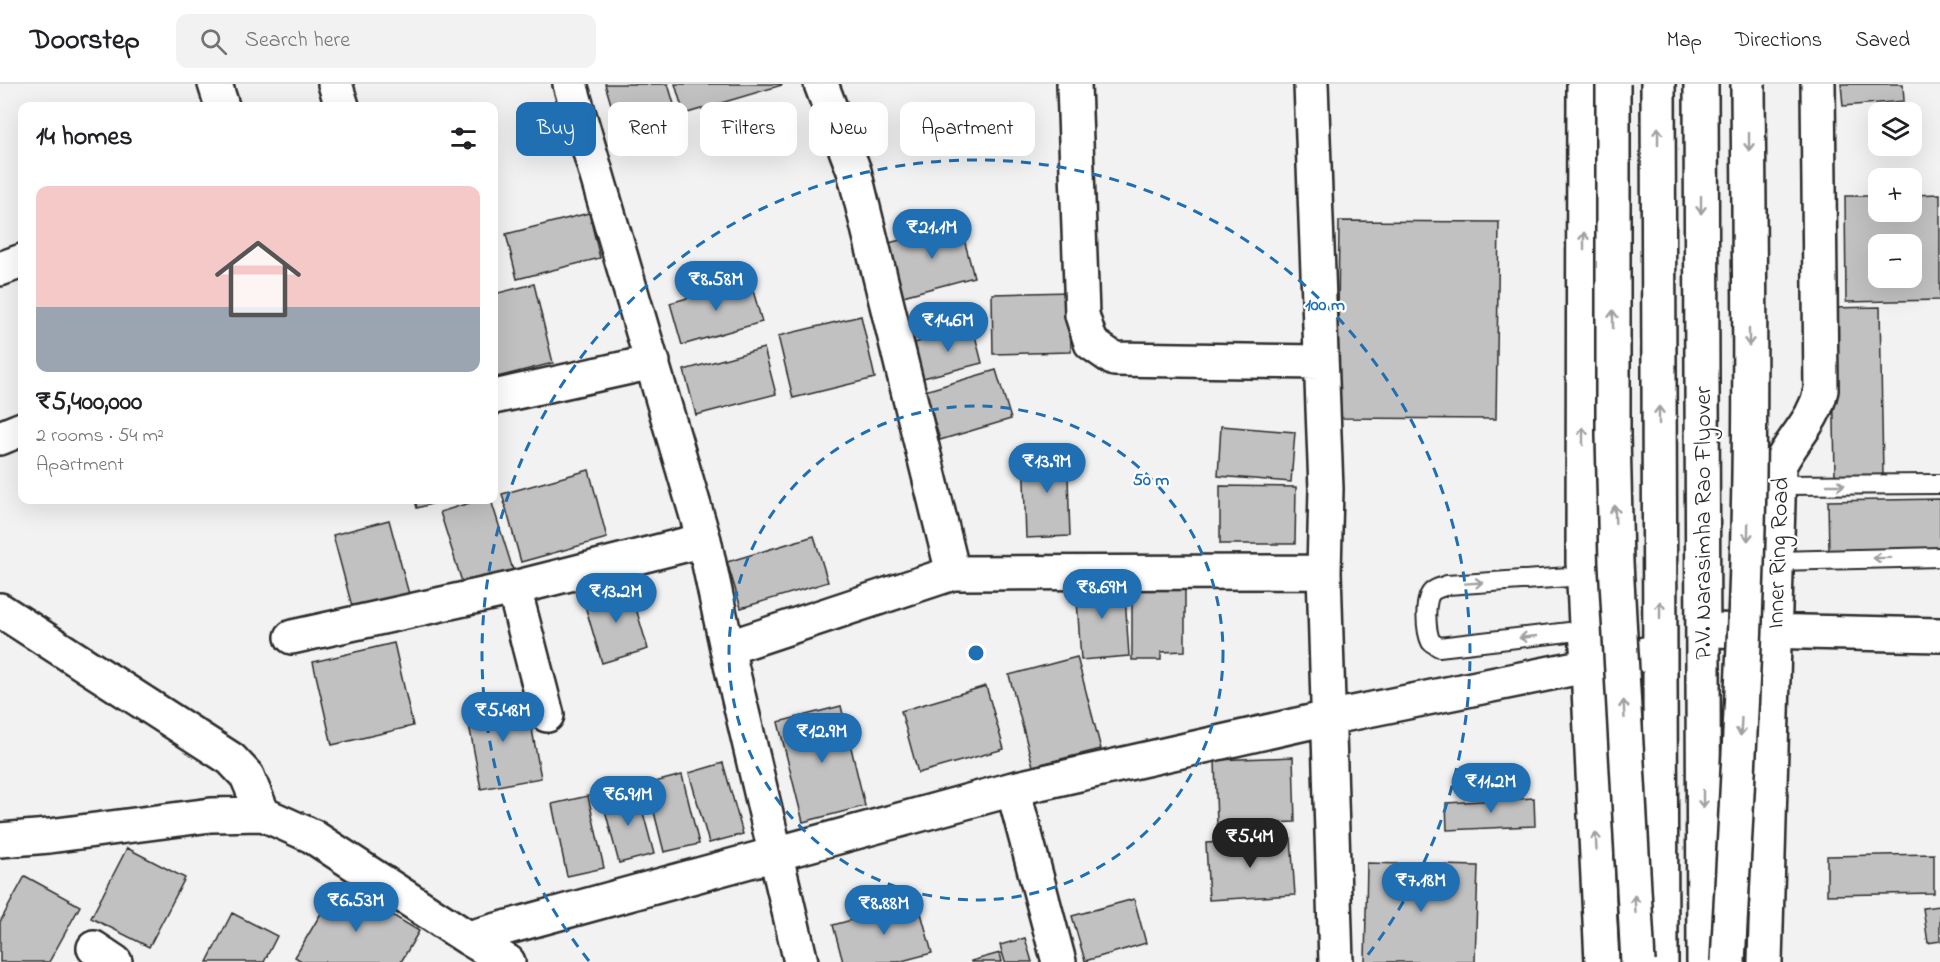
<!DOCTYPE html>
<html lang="en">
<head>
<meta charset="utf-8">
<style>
	:root { --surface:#fff; --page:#f2f2f2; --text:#202124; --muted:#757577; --line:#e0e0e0; --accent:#1f6fb2 }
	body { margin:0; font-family:"Indie Flower",sans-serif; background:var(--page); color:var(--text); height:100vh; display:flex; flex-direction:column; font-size:22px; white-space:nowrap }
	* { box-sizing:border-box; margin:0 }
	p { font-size:20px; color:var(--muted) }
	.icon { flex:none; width:33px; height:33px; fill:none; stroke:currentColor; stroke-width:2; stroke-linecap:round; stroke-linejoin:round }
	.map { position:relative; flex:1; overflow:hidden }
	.drawer { position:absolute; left:18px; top:18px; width:480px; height:402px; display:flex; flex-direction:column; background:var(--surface); border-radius:12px; box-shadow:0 6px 24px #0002 }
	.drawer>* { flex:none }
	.hud { position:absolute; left:516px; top:18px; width:570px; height:54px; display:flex; gap:12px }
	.fabs { position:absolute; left:1868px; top:18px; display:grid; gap:12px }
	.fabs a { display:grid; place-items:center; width:54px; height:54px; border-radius:12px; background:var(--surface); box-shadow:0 6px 24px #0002; font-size:30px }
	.price { position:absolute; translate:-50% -51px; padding:0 14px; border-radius:21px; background:var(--accent); color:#fff; font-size:20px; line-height:39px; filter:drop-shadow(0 2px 3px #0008) }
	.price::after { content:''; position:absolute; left:50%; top:36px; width:18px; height:14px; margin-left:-9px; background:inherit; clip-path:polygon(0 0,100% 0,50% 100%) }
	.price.current { background:#222; color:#fff }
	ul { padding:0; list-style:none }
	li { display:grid; align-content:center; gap:12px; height:318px; padding:0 18px }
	li span { display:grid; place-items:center; height:186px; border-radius:12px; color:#555 }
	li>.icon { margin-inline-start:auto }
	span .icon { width:108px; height:108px; fill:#fffc; stroke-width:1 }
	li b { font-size:26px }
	h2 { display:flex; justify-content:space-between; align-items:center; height:72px; padding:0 18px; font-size:26px }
	.tag { padding:0 21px; border-radius:12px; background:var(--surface); box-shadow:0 6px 24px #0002; font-size:21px; line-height:54px }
	.tag.current { background:var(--accent); color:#fff }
	header { display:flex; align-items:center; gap:36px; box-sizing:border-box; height:84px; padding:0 30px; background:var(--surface); border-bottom:2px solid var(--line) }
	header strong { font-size:28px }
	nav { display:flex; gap:33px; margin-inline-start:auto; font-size:21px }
	.search { width:420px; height:54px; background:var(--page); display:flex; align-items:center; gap:15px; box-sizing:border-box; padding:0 21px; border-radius:12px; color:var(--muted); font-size:22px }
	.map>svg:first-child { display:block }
	.building { fill:#c1c1c1; stroke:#2b2b2b; stroke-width:1.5; fill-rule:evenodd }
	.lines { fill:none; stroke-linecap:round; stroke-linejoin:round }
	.service-casing { stroke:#2b2b2b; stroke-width:22 }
	.minor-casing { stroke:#2b2b2b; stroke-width:38 }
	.tertiary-casing { stroke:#2b2b2b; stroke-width:38 }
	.motorway-casing { stroke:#2b2b2b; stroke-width:38 }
	.service { stroke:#fff; stroke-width:18 }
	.minor { stroke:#fff; stroke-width:33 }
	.tertiary { stroke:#fff; stroke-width:33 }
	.motorway { stroke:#fff; stroke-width:33 }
	.motorway-bridge-casing { stroke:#2b2b2b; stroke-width:38; stroke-linecap:butt }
	.motorway-bridge { stroke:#fff; stroke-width:33 }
	.oneway { stroke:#a0a0a0 }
	.ring { fill:none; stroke:#1f6fb2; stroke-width:3; stroke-dasharray:10 8 }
	.labels { text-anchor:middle; stroke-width:4.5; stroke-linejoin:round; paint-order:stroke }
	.street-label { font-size:24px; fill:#2b2b2b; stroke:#fff }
	.centre { fill:#1f6fb2; stroke:#fff; stroke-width:3 }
	.ring-label { font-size:18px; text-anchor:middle; font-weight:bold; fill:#1f6fb2; stroke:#fff; stroke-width:4.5; stroke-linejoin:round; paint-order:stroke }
</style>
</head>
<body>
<header>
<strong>Doorstep</strong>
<div class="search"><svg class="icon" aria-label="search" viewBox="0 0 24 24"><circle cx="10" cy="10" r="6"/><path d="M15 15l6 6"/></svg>Search here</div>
<nav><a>Map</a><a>Directions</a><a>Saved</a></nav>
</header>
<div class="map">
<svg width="1940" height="878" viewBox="0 0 1940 878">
	<rect width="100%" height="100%" fill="#f2f2f2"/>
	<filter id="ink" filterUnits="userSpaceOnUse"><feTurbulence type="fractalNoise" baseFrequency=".0167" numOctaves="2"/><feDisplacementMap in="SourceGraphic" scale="12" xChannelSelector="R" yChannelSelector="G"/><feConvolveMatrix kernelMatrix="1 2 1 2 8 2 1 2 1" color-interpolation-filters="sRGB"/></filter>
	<g filter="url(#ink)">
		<path class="building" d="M605,0H668L679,37L621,54Z
			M675,0H782V1L684,30Z
			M1841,0H1903L1904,17L1843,22Z
			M1940,110V216L1846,218L1845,112H1878V128H1911V111ZM1878,160H1911V194H1878Z
			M589,129L600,174L517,195L506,150Z
			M1339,137L1499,138L1496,335L1337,334Z
			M960,140L974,193L903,212L889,159Z
			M750,196L762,238L682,261L670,219Z
			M534,200L553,279L497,293L494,278V210Z
			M1070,208L1071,268L993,270L992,210Z
			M1880,223L1883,391L1835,392L1832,224Z
			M861,232L875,294L793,314L778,252Z
			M973,244L982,279L923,294L914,259Z
			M764,264L776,310L696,331L684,286Z
			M996,286L1011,335L940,356L925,307Z
			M1221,342L1295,348L1291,398L1218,392Z
			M1067,365L1070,452L1026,454L1023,367Z
			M589,386L607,454L521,478L502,410Z
			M1220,402L1296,403L1295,460H1220Z
			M1940,415V466L1829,468L1828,417Z
			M415,416H445L417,424Z
			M479,416H491L513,486L463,501L440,428Z
			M389,436L410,514L354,530L333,451Z
			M814,452L828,498L741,524L727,478Z
			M1132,492H1185V567L1161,568V576H1132Z
			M1124,497L1129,572L1081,576L1076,501Z
			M629,501L648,565L602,579L583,515Z
			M394,559L413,642L332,661L313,578Z
			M1077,573L1101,665L1033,682L1009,591Z
			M986,602L1004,665L918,689L901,627Z
			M526,613L541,694L481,705L466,624Z
			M841,622L865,722L803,738L778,638Z
			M1293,673L1295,738L1217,741L1215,676Z
			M723,679L743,750L709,759L689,689Z
			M682,691L699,760L664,768L647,700Z
			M637,706L654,770L619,779L602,715Z
			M588,712L604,784L567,792L552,720Z
			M1534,714L1535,742L1447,746L1446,719Z
			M1291,754L1295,811L1209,816L1206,759Z
			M127,764L185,794L149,863L91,834Z
			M1934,770V809L1827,811V772Z
			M1367,779L1478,782L1475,878H1365Z
			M25,792L80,822L49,878H0V838Z
			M339,799L419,847L401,878H303L295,873Z
			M1134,815L1146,859L1085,877L1072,832Z
			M918,818L932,869L898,878H843L833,841Z
			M1940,822V857L1928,859L1923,824Z
			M232,829L277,852L264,878H207Z
			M1025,854L1032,878H1005L1000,861Z
			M1000,869L1002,878H971V877Z"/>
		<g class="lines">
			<defs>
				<path id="service" d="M1778,401L1940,400
					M1776,477L1940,473
					M1584,492L1447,501C1443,503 1437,504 1433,507C1423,514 1426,548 1431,558L1439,563L1586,546"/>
				<path id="minor" d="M215,0L222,22
					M335,0L342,22
					M570,0L704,456L727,564L801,878
					M821,0L854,87L953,489
					M1074,0L1082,231L1091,259L1114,275L1320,278
					M1311,0L1326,405L1324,488L1336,878
					M0,185L22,177
					M494,313L653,278
					M0,354L22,345
					M514,504L547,631
					M0,526L231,675L247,692L263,730
					M1711,546L1940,551
					M292,553L514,504L704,456
					M727,564L953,489L1324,488
					M1013,705L1059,878
					M0,756L49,752L211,731L263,730L312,752L468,854L508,878
					M468,854L1013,705L1328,634L1650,569
					M94,864L115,878
					M1765,878L1779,382C1793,353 1814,338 1821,306L1818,0"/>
				<path id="tertiary" d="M1584,0L1583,478L1602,878"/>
				<path id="motorway" d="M1658,0L1661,878
					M1701,0L1704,878"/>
			</defs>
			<use href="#service" class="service-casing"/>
			<use href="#minor" class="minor-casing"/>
			<use href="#tertiary" class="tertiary-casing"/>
			<use href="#motorway" class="motorway-casing"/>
			<use href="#service" class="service"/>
			<use href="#minor" class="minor"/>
			<use href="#tertiary" class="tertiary"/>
			<use href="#motorway" class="motorway"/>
			<defs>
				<path id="motorway-bridge" d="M1613,0V351L1616,479L1638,878
					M1728,878C1735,745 1743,613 1747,480C1752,320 1749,160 1748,0"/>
			</defs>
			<use href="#motorway-bridge" class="motorway-bridge-casing"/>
			<use href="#motorway-bridge" class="motorway-bridge"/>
		</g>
		<defs><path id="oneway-shaft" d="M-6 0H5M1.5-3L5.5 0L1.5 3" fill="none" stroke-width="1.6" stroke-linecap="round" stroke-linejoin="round" transform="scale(1.5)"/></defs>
		<g class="oneway">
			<use href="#oneway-shaft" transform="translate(1658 52) rotate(-90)"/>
			<use href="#oneway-shaft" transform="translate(1749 58) rotate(90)"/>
			<use href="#oneway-shaft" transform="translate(1701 121) rotate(90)"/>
			<use href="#oneway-shaft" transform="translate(1584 157) rotate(-90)"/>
			<use href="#oneway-shaft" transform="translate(1613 235) rotate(-90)"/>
			<use href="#oneway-shaft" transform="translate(1749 253) rotate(90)"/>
			<use href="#oneway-shaft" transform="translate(1659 331) rotate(-90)"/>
			<use href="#oneway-shaft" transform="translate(1583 352) rotate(-90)"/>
			<use href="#oneway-shaft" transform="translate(1836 401)"/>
			<use href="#oneway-shaft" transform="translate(1615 430) rotate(-92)"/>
			<use href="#oneway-shaft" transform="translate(1748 448) rotate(91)"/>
			<use href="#oneway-shaft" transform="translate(1882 474) rotate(179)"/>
			<use href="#oneway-shaft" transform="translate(1474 499) rotate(-4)"/>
			<use href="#oneway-shaft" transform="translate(1660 526) rotate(-90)"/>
			<use href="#oneway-shaft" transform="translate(1528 553) rotate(174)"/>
			<use href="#oneway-shaft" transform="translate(1624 625) rotate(-93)"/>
			<use href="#oneway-shaft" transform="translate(1741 643) rotate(93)"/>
			<use href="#oneway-shaft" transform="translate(1703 715) rotate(90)"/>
			<use href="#oneway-shaft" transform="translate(1596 757) rotate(-93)"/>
			<use href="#oneway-shaft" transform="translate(1635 820) rotate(-93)"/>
		</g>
	</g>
	<g class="ring">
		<circle cx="976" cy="569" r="247"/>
		<path d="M589 877A494 494 0 1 1 1363 877"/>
	</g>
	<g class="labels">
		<g class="street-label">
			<text transform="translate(1702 439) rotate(-90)" y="8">P.V. Narasimha Rao Flyover</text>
			<text transform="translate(1777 469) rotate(-88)" y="8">Inner Ring Road</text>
		</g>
	</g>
	<circle cx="976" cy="569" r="9" class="centre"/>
	<g class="ring-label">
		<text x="1325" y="226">100 m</text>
		<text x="1151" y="401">50 m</text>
	</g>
</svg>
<div class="fabs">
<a><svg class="icon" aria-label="layers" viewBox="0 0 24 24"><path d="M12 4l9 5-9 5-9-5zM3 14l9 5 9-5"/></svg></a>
<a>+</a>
<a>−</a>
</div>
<b class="price" style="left:932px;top:176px">₹21.1M</b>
<b class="price" style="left:716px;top:228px">₹8.58M</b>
<b class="price" style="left:948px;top:269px">₹14.6M</b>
<b class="price" style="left:1047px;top:410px">₹13.9M</b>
<b class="price" style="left:1102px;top:536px">₹8.69M</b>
<b class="price" style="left:616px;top:540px">₹13.2M</b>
<b class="price" style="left:503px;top:659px">₹5.48M</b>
<b class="price" style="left:822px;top:680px">₹12.9M</b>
<b class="price" style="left:1491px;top:730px">₹11.2M</b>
<b class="price" style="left:628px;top:743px">₹6.91M</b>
<b class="price current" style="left:1250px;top:785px">₹5.4M</b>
<b class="price" style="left:1421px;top:829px">₹7.18M</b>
<b class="price" style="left:356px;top:849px">₹6.53M</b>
<b class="price" style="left:884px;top:852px">₹8.88M</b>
<div class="hud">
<a class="tag current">Buy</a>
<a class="tag">Rent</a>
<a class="tag">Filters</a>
<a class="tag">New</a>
<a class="tag">Apartment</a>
</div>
<section class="drawer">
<h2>14 homes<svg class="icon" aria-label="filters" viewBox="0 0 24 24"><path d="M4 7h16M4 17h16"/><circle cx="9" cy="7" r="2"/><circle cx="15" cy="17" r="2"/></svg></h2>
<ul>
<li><span style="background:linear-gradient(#f6c9c9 65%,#9aa5b1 0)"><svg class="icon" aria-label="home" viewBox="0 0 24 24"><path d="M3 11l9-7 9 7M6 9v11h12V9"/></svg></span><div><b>₹5,400,000</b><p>2 rooms · 54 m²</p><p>Apartment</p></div></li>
</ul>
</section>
</div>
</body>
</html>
